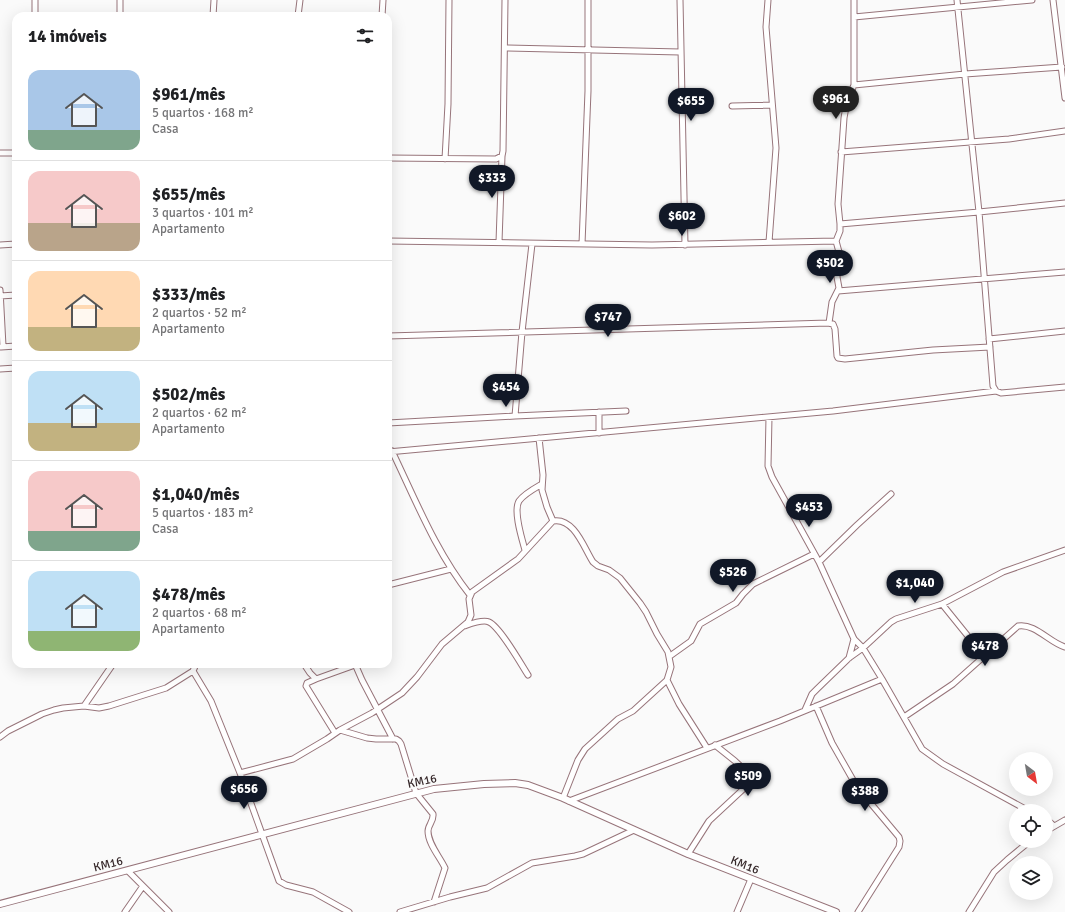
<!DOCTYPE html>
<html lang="pt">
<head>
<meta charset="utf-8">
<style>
	:root { --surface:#fff; --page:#f6f6f6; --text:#202124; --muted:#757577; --line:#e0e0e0; --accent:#111827 }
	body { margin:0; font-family:Signika,sans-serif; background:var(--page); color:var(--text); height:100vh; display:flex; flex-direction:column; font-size:15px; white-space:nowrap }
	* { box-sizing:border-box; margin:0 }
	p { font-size:13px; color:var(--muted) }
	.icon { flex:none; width:22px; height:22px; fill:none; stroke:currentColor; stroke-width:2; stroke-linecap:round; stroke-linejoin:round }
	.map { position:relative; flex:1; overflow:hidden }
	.panel { position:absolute; left:12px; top:12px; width:380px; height:656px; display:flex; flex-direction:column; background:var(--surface); border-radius:12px; box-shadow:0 4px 16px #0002 }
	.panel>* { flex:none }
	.needle { width:26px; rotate:149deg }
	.fabs { position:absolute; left:1009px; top:752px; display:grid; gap:8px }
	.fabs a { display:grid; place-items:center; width:44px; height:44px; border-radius:50%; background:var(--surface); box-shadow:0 4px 16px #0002; font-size:20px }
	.price { position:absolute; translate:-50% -34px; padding:0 9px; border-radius:14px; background:var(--accent); color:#fff; font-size:13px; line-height:26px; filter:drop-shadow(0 1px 2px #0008) }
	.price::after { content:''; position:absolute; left:50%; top:24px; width:12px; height:9px; margin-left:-6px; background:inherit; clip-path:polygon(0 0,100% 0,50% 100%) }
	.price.selected { background:#222; color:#fff }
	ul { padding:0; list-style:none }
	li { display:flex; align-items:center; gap:12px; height:100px; padding:0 16px }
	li+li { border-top:1px solid var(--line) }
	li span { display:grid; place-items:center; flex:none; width:112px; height:80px; border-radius:12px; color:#555 }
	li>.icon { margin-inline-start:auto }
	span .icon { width:48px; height:48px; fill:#fffc; stroke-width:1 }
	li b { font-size:17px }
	h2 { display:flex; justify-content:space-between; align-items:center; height:48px; padding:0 16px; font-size:17px }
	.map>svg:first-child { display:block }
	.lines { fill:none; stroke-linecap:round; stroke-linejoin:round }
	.minor-casing { stroke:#97747a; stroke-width:7 }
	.tertiary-casing { stroke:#97747a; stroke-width:8 }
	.minor { stroke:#fff; stroke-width:5 }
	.tertiary { stroke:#fff; stroke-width:6 }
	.labels { text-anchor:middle; stroke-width:4; stroke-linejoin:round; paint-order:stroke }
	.street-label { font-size:12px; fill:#352729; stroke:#fafafa }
</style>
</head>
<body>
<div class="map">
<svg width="1065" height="912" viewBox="0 0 1065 912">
	<rect width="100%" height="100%" fill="#fafafa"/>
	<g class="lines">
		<defs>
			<path id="minor" d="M680,0L685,245
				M768,0L766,27L776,148L769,242
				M957,0L979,212L993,386L996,391
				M1053,0L1065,98
				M35,16V0
				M120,16V0
				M213,16L214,0
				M298,16L300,0
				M382,16L383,0
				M854,17L1032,0
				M505,48L680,52
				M854,85L965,74L1062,67
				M732,106L772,105
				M841,152L1009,139L1065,131
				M0,153H16
				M388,158L496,159L502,156
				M445,159L448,104L449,0
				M840,224L838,204L844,118L847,101L854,85V0
				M388,241L652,245L836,241L840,231V224L979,212L1065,203
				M499,242L502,156L503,151L505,0
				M582,244L588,91V0
				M0,245L16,244
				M0,290L3,346
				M838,291L1065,272
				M0,296L16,295
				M829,323L832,302L839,288L837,277L839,252L836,241
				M388,336L828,323L833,324L835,329L837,356L838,358L845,359L933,350L990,347
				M989,339L1065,331
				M1,347L16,346
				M0,369L16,368
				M515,416L522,332L532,244
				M769,417L768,466L772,477L819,562L854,639L863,648L882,679L922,749L943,764L1029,811
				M388,423L515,416L626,411
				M599,433V412
				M539,438L543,475L542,490L547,507L553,521
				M392,451C416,501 436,552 470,595
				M388,452L833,411L996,391L1001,393L1065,387
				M525,550C522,539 513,511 519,501C524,494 535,488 542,484
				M819,562L857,525L891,494
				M388,585L451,569
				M942,604L984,656
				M464,626C470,624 483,619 489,622C500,627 521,664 528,675
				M670,656L691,641L700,624L736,603L743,594L753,584L814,554
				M849,658L854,639
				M196,664L193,671L211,701L240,773L279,881L286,885L313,892L349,912
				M304,664L310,673L316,679L355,665
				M355,664L362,680L393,739
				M316,679L307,683L306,686L335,733
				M667,680L679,704L707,748
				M84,706L113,664
				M816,706L832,743L857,787L899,837L900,841L899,847L858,912
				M805,710L812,694L817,689L849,658L863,648L891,622L896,619L942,604L1003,572L1065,550
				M904,717L953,684L1018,626C1035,623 1050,643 1065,647
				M340,730L367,738L376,739H396L399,741L401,744L416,793L433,814C434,821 428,825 428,831C428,844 440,857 445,868L434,902
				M0,737L8,731L42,714L54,710L63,708L84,706L99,708L109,706L166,688L193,671
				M240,773L293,759L327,739L340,730L372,713L402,693L417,677L442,644L468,622L471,615L469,599L472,592L518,559L553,521C574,517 584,548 593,562L598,566L609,570L620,578L640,603L646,612L657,634L668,652L671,667L667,680L633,711L618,719L585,749L578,760L563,798
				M569,801L780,721L882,679
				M1046,819L1054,826
				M1046,831L1065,820
				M688,854L709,821L752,781V777L735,761L715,745
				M143,886L169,912
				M125,912L143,886L128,871
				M400,912L450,897L487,888L532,863L575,856L583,854L634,830
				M737,912L751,879
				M969,912L994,872L1007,860L1030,841"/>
			<path id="tertiary" d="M0,904L434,789L484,784L515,783L528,785L563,798L688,854L836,912"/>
		</defs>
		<use href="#minor" class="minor-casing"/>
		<use href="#tertiary" class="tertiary-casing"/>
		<use href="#minor" class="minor"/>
		<use href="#tertiary" class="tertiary"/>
	</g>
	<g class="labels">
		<g class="street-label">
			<text transform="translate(422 781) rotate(-12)" y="4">KM16</text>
			<text transform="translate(108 864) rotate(-14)" y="4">KM16</text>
			<text transform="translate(745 865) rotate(22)" y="4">KM16</text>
		</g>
	</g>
</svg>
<div class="fabs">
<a><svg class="needle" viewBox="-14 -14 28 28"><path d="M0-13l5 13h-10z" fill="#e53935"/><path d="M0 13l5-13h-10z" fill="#757577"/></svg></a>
<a><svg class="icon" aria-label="locate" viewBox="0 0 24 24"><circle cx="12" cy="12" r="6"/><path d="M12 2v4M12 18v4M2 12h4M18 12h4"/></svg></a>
<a><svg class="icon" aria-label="layers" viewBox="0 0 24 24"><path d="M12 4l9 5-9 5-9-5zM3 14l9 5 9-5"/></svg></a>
</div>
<b class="price selected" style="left:836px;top:120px">$961</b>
<b class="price" style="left:691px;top:122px">$655</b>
<b class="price" style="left:492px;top:199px">$333</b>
<b class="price" style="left:682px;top:237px">$602</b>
<b class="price" style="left:830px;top:284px">$502</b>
<b class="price" style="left:608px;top:338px">$747</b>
<b class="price" style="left:506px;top:408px">$454</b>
<b class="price" style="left:809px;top:528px">$453</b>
<b class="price" style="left:733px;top:593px">$526</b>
<b class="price" style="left:915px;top:604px">$1,040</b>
<b class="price" style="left:985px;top:667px">$478</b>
<b class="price" style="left:748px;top:797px">$509</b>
<b class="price" style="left:244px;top:810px">$656</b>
<b class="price" style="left:865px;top:812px">$388</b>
<section class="panel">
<h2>14 imóveis<svg class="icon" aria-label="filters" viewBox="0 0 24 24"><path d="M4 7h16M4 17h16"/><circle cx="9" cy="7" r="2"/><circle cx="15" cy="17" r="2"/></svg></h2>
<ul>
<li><span style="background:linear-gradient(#a9c7e8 75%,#7fa58c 0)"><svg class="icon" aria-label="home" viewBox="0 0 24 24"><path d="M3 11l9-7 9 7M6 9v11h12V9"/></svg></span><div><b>$961/mês</b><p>5 quartos · 168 m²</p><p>Casa</p></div></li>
<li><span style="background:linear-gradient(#f6c9c9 65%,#b9a48a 0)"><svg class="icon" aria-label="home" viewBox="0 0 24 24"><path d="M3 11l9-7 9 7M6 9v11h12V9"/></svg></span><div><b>$655/mês</b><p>3 quartos · 101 m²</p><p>Apartamento</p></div></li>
<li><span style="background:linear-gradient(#ffd9b3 70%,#c2b280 0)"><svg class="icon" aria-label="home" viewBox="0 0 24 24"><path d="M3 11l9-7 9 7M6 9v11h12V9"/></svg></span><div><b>$333/mês</b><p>2 quartos · 52 m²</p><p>Apartamento</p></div></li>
<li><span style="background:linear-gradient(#bfe0f5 65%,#c2b280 0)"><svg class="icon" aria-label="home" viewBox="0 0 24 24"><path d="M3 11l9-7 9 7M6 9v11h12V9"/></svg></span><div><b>$502/mês</b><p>2 quartos · 62 m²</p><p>Apartamento</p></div></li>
<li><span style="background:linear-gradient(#f6c9c9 75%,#7fa58c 0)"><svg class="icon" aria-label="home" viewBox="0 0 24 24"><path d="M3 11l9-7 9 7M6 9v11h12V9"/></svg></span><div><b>$1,040/mês</b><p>5 quartos · 183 m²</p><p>Casa</p></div></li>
<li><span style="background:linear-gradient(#bfe0f5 75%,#8fb573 0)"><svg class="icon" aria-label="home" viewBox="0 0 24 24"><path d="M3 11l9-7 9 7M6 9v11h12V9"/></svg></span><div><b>$478/mês</b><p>2 quartos · 68 m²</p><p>Apartamento</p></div></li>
</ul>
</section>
</div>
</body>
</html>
